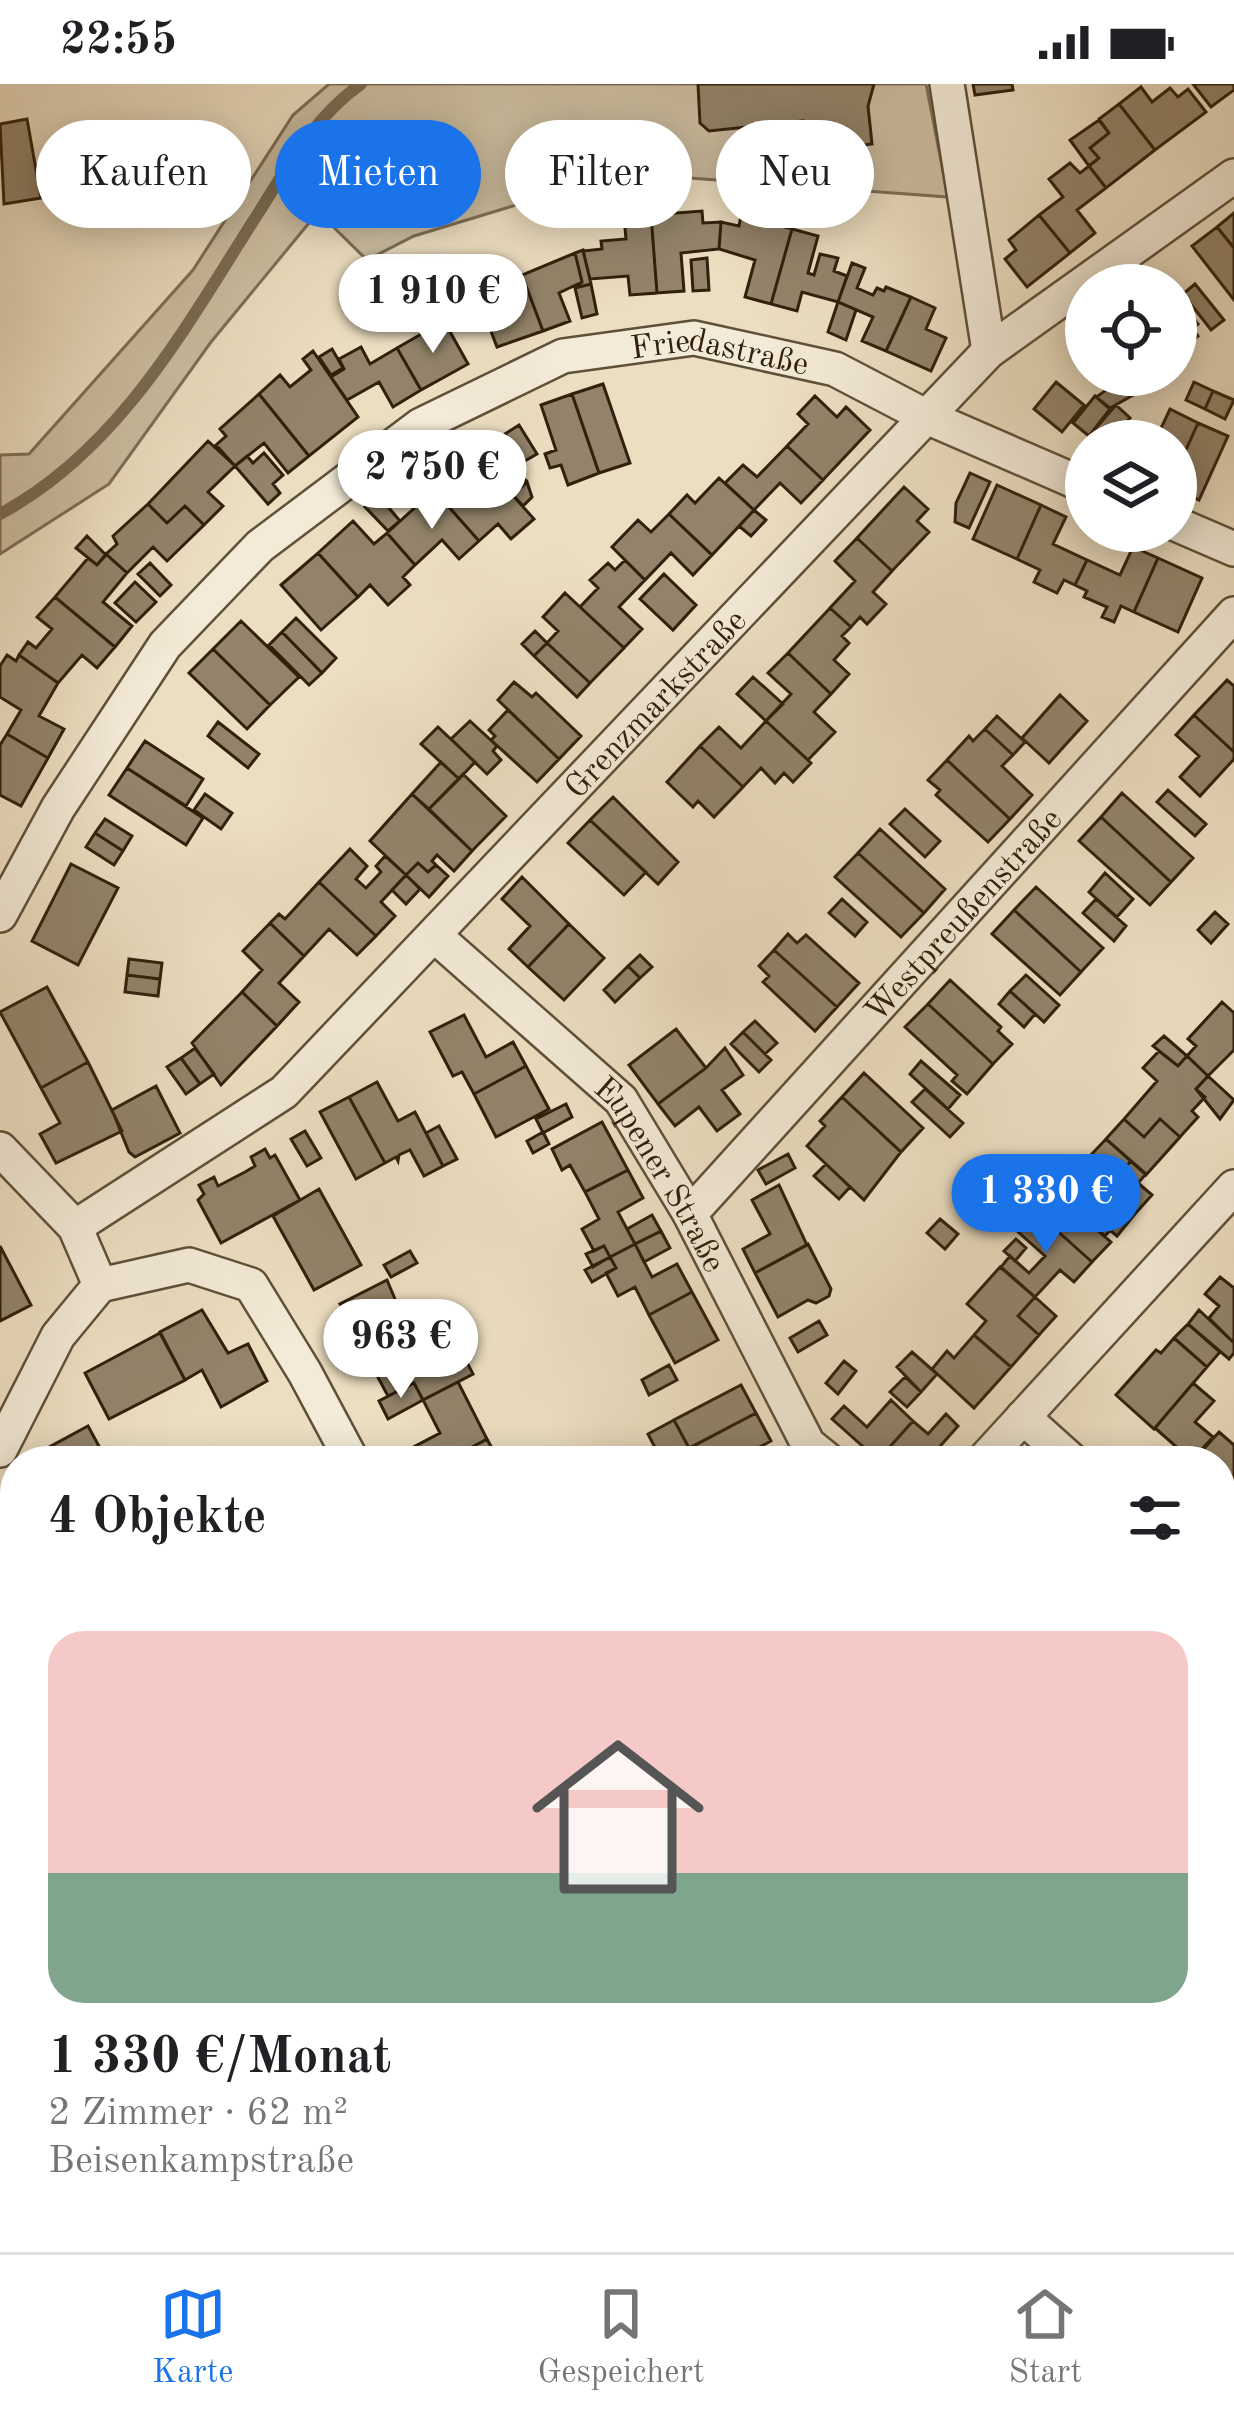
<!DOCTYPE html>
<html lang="de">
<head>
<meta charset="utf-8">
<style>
	:root { --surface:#fff; --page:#f2f2f2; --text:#202124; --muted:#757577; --line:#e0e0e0; --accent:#1a73e8 }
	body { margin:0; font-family:"Old Standard TT",serif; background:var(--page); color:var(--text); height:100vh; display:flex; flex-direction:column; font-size:45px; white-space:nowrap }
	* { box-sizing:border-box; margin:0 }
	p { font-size:39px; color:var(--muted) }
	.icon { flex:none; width:66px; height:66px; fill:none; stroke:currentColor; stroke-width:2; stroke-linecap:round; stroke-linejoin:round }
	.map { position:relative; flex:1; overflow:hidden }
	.drawer { position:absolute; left:0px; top:1362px; width:1236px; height:807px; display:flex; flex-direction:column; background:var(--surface); border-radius:48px 48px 0 0; box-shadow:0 6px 30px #0003 }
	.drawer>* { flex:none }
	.top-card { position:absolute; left:36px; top:36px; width:1164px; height:108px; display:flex; gap:24px }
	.buttons { position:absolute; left:1065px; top:180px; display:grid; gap:24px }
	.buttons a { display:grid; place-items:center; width:132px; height:132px; border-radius:50%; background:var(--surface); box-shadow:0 6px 30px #0003; font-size:60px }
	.price { position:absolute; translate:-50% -102px; padding:0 27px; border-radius:42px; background:#fff; color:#222; font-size:39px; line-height:78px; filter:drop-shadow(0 3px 6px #0008) }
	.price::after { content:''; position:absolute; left:50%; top:72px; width:36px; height:27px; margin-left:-18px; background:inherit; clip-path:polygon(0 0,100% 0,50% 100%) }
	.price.active { background:var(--accent); color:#fff }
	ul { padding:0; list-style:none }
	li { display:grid; align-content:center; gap:24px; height:636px; padding:0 48px }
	li span { display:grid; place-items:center; height:372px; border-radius:36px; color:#555 }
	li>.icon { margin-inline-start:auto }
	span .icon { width:216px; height:216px; fill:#fffc; stroke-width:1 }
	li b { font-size:51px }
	h2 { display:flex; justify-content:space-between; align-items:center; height:144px; padding:0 48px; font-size:51px }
	.pill { padding:0 42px; border-radius:54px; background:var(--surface); box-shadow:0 6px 30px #0003; font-size:42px; line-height:108px }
	.pill.active { background:var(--accent); color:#fff }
	.status { display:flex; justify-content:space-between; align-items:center; height:84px; padding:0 60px; background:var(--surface); direction:ltr }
	.status svg { height:33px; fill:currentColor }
	.tabs { display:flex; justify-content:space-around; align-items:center; height:168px; border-top:3px solid var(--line); background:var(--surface); font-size:33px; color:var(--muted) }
	.tabs a { display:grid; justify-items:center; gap:6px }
	.tabs .active { color:var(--accent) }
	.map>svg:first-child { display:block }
	.green { fill:#ccbea2; stroke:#7e6f57; stroke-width:3 }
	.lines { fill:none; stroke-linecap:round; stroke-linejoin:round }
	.stream { stroke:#7a6b53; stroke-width:12 }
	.building { fill:#92836a; stroke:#30200c; stroke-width:3 }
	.minor-casing { stroke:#5f5039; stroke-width:38 }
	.minor { stroke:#f3ead7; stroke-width:33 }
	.labels { text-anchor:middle; stroke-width:12; stroke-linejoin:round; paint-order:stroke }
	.street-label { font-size:33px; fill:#30200c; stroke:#f3ead7 }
</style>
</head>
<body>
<div class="status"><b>22:55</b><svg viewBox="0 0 49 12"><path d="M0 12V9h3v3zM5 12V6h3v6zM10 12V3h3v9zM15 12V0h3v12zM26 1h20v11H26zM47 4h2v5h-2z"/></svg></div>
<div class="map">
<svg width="1234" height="2168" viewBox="0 0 1234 2168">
	<rect width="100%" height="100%" fill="#ecdec1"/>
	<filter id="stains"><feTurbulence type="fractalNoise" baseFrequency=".00167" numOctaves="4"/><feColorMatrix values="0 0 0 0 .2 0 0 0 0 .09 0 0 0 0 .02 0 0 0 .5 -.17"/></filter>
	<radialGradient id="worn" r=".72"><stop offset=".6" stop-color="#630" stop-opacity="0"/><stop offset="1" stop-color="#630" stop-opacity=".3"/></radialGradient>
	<path class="green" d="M329,0H926L948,113L622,89L414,152L367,176L318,128L211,258L109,400L0,470V371L29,370L193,186L293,31Z"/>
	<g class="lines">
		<path class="stream" d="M0,430C121,365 187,240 259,128C288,82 315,32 361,0"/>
	</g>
	<path class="building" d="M698,0H874L868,22L872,60L815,67L814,61L806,62L803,37L709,47L700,39Z
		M973,0H1012L1013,6L975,11Z
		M1193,0H1234V6L1211,23Z
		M1141,3L1152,18L1170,4L1178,13L1188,5L1206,28L1155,66L1119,20Z
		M1119,20L1155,66L1106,104L1089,82L1099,74L1090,64L1109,49L1099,35Z
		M27,35L41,114L4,120L0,40Z
		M1099,36L1109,49L1090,64L1099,74L1089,82L1070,56Z
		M650,65L651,81L621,83L619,67Z
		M1070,79L1080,89L1089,82L1106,104L1077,126L1095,149L1070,169L1039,131L1063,113L1049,95Z
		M702,127L703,139L721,138L719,165L681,169L684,207L657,209L651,131Z
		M1234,129V164L1217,143Z
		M651,131L657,209L630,211L628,192L590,195L583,167L602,165L601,157L626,155L624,133Z
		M741,131L792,145L771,220L745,213L755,176L719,165L721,138L739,142Z
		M1039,131L1070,169L1027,203L1005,175L1016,166L1009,156Z
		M1217,143L1234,164V216L1192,162Z
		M792,145L818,152L808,189L814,191L820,170L838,174L834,187L847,192L838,218L802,208L797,227L771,220Z
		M583,166L591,200L575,204L582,198L575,169Z
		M575,169L582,198L559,209L570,237L543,247L522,191Z
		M707,174L709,206L693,207L691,176Z
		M433,177L455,218L438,228L417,186Z
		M852,179L865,184L857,204L873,211L877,204L884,207L886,203L911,213L886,267L862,257L873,233L838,218Z
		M522,191L543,247L497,263L478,213Z
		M591,200L597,230L582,234L575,204Z
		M1195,200L1224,236L1211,246L1183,210Z
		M911,213L935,224L926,245L946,254L931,287L886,267Z
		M1178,215L1198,240L1192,245L1198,252L1176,270Z
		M838,218L856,226L846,256L828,248Z
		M444,237L468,280L421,306L397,264Z
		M361,263L370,280L397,264L421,306L393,323L379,298L347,316L331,293L344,285L339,275Z
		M332,265L343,284L331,291L319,273Z
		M313,267L358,333L309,372L259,310L280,291L290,303L311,286L303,275Z
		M1106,291H1137L1146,304L1110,324L1096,313L1114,301Z
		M1056,298L1084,321L1062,348L1034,325Z
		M1194,298L1213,307L1205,325L1186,316Z
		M603,300L630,379L599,389L572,310Z
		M1213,307L1234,316L1225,335L1205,325Z
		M259,310L309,372L288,389L264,359L235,382L216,361L226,352L220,345Z
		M572,310L599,389L568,401L561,381L550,384L545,370L556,366L541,321Z
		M815,312L837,333L846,323L870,346L823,396L787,362L808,340L798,330Z
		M1095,312L1110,325L1089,352L1073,339Z
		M1116,321L1130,334L1112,357H1096L1089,352Z
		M1170,325L1198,339L1176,388V357H1155Z
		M1198,339L1228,352L1199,416L1176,405V388Z
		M519,341L537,370L523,378L505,350Z
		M208,357L235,382L208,408L223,422L204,441L185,422L167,439L148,420Z
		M787,362L823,396L801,419L780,399L754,426L725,399L743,381L757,393Z
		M264,369L283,391L273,400L280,409L268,420L235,382L247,372L253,379Z
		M505,372L527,398L513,411L490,386Z
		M481,376L534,435L511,455L498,440L479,457L440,413Z
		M970,389L990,398L969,444L955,438L956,419Z
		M719,394L754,426L712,471L669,430L687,411L695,419Z
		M527,398L532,413L523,422L513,411Z
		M997,401L1041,421L1017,475L973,455Z
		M904,403L928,425L917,437L929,448L892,487L857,454Z
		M378,411L400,437L388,447L365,423Z
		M440,413L479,457L459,475L442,456L415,481L387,449L421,418L427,425Z
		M148,420L167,439L185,422L204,441L167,477L153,463L127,489L106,470L117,460L113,452Z
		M1041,421L1066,433L1053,460L1087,476L1075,501L1064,496L1057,509L1034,498L1040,486L1017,475Z
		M754,426L766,436L751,452L739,442Z
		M669,430L712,471L693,491L671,469L645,496L612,463L638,436L651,448Z
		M353,437L374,460L387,449L415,481L403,493L410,501L388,521L370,501L358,513L318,469Z
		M87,452L106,471L97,481L76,464Z
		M857,454L892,487L873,508L886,520L867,540L860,533L851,543L830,524L855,497L835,477Z
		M1133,463L1158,474L1134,528L1121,522L1114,538L1102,533L1107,523L1084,513L1087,507L1075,501L1087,476L1120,491Z
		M318,469L358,513L321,546L281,501Z
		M106,470L127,489L103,518L132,542L115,563L55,513L88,474L97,481Z
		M1158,474L1202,494L1178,548L1134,528Z
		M625,476L645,496L619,523L642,545L624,564L580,523L598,504L590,496L608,479L615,486Z
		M150,479L171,501L160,512L138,490Z
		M664,490L696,521L673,546L640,515Z
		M135,498L156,518L136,538L115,519Z
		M565,509L624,564L590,599L547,559L558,547L543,533Z
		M55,513L115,563L97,584L82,571L58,599L19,571L28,558L36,564L52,545L37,533Z
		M830,524L851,543L842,552L849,559L834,576L849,590L831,610L788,569Z
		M296,534L336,574L322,589L282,548Z
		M241,537L299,593L270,621L213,565Z
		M535,547L547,559L534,572L522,560Z
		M282,548L322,589L309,601L269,561Z
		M547,559L590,599L577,613L534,572Z
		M213,565L270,621L247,645L189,589Z
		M788,569L831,610L814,628L835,648L808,676L766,637L791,610L768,589Z
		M7,571L16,577L19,571L58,599L39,632L64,645L48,674L7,650L21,626L0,613V582Z
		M753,593L783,620L766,637L737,610Z
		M1227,596L1234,602V668L1194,631Z
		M514,598L532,613L536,609L581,652L559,675L498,616Z
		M1060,611L1087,637L1049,679L1022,654Z
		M508,626L559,675L537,698L491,656L495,652L489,646Z
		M1194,631L1234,668V675L1200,712L1180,693L1199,672L1176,651Z
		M997,632L1025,658L1013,671L985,645Z
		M470,637L497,662L493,667L501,676L487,690L451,655Z
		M766,637L811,679L793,698L784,689L775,699L761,684L743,703L700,662L719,643L741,664Z
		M218,638L259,670L248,684L208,652Z
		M438,643L475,678L459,695L421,660Z
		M985,645L1013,671L1002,682L1032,711L1010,735L947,676L969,652L973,657Z
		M7,650L48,674L21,722L0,711V661Z
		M145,657L203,695L186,722L127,684Z
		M700,662L743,703L714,733L698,717L693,723L667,698Z
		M947,676L1010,735L988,758L936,711L940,706L928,696Z
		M441,678L459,695L429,725L412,710Z
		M127,684L203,734L186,761L109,711Z
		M463,690L506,732L472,767L429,725Z
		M1168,706L1206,740L1195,752L1157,718Z
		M1122,709L1193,774L1171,798L1101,733Z
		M205,710L232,729L221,745L194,726Z
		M412,710L472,767L454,787L437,771L432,777L436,781L428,788L418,779L406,791L370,757Z
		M613,713L678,778L658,800L590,736Z
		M905,725L940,757L925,773L890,740Z
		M1101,733L1171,798L1150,821L1079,757Z
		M105,735L132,752L123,767L95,749Z
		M590,736L646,788L624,811L568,759Z
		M880,745L945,805L924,829L858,769Z
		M95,749L123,767L114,781L86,763Z
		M350,765L367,782L356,795L366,804L381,788L376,782L385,772L406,791L381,818L395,832L376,852L319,798Z
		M858,769L924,829L901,853L835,793Z
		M418,779L428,788L436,781L448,792L429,813L406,791Z
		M71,780L118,804L78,881L32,857Z
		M1105,789L1133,815L1117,833L1089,808Z
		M406,791L420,805L406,820L392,806Z
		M522,793L569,840L528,883L509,865L530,842L502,815Z
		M319,798L376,852L357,871L329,845L304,872L270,839L279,830L285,835Z
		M1036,803L1103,864L1081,888L1014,826Z
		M842,815L867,838L855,852L829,829Z
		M1096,815L1126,842L1114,857L1083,829Z
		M1014,826L1081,888L1060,911L992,850Z
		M1215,828L1228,840L1211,859L1198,846Z
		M270,839L304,872L279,899L299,918L277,942L242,908L262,886L243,867Z
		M569,840L604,874L564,916L528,883Z
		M788,850L797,859L806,851L859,899L837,923L774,866Z
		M774,866L837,923L815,947L763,898L769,892L759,882Z
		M640,871L652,883L640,894L628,882Z
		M129,875L162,879L160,895L127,891Z
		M628,882L640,894L615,918L604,906Z
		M127,891L160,895L158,912L125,908Z
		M1026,891L1059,921L1044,938L1010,907Z
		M950,896L1001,943L998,947L1012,960L993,980L928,920Z
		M47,903L88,978L41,1004L0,928Z
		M1010,907L1035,930L1024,943L999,920Z
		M242,908L277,942L221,1001L192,959Z
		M1222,918L1234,929V966L1208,992L1187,972L1196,962L1188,955Z
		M928,920L993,980L967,1010L952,997L957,991L905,943Z
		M464,931L486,973L513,958L526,982L474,1010L462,988L453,992L430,948Z
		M755,937L777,959L765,970L743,948Z
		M676,945L706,984L658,1020L629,981Z
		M743,948L771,976L759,988L731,960Z
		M1164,952L1187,972L1178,982L1153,962Z
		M195,964L214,990L200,1000L181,974Z
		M725,964L743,991L722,1006L740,1030L717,1047L699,1023L675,1042L658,1020L706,984Z
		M1159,967L1178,982L1187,972L1208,992L1196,1005L1205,1013L1192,1027L1198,1033L1180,1053L1160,1035L1144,1053L1124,1035L1157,997L1143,984Z
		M181,974L200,1000L186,1010L167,983Z
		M921,977L960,1011L948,1025L910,990Z
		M88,978L122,1047L56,1079L40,1050L60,1039L41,1004Z
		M526,982L549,1025L496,1053L474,1010Z
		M864,989L923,1044L901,1068L842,1013Z
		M1208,992L1234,1016L1220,1035L1196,1005Z
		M377,998L398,1037L415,1028L443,1082L424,1092L410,1066L399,1071L398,1077L396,1073L385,1079L349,1013Z
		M156,1002L180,1049L135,1073L129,1068L112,1026Z
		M925,1005L963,1039L950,1053L912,1018Z
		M349,1013L385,1079L356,1095L320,1028Z
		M842,1013L901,1068L864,1116L807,1062L825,1042L820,1037Z
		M566,1020L572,1033L543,1049L536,1035Z
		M1124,1035L1144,1053L1160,1035L1180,1053L1146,1091L1106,1055Z
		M602,1038L628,1086L585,1108L570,1081L562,1086L552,1065Z
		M439,1042L457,1075L443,1082L426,1049Z
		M305,1047L321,1074L307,1082L291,1055Z
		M543,1048L549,1060L533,1069L527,1057Z
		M1106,1055L1131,1077L1107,1105L1085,1085L1093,1076L1089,1073Z
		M265,1065L270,1074L275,1071L300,1116L221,1159L198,1116L204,1110L199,1101L214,1093L218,1102L245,1088L255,1082L251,1073Z
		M788,1070L795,1084L766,1100L758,1086Z
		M1131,1077L1146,1090L1138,1099L1152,1111L1135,1130L1107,1105Z
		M826,1080L850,1103L839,1115L814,1092Z
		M1085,1085L1107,1105L1082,1132L1054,1107L1069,1090L1076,1095Z
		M628,1086L643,1114L618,1128L635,1160L610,1173L604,1162L594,1167L582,1145L599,1135L585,1108Z
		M779,1101L807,1161L755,1189L743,1165L770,1150L752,1116Z
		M319,1105L361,1181L314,1206L273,1132Z
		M1107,1105L1135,1130L1117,1152L1110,1146L1105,1152L1082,1132Z
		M1052,1106L1111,1158L1092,1178L1034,1126Z
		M1034,1126L1092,1178L1074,1198L1060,1186L1035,1213L1001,1183L1010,1172L1029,1189L1045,1172L1016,1146Z
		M652,1131L661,1147L635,1160L627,1145Z
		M940,1135L958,1150L945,1165L927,1149Z
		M661,1147L670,1164L644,1178L635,1160Z
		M1016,1155L1026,1164L1015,1177L1004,1167Z
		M635,1160L652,1193L677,1180L692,1208L649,1231L635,1203L618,1212L606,1189L616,1184L610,1173Z
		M808,1160L831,1205L829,1212L816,1219L808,1216L778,1233L755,1189Z
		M0,1162L31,1221L0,1237Z
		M604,1162L610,1173L593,1183L586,1170Z
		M410,1167L417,1179L391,1193L384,1181Z
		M610,1173L616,1184L592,1198L585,1186Z
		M1000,1183L1035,1213L1018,1232L1039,1251L1011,1283L974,1251L986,1237L967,1220Z
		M1220,1193L1234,1204V1259L1209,1234L1219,1222L1205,1210Z
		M387,1196L408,1246L365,1269L340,1220Z
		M692,1208L718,1256L675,1279L649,1231Z
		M1035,1213L1056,1232L1039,1251L1018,1232Z
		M202,1226L228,1269L248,1260L267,1297L221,1323L202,1286L185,1296L160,1248Z
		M1199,1226L1234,1259V1269L1229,1275L1188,1240Z
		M819,1237L827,1251L798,1268L790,1254Z
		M1188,1240L1220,1268L1207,1283L1174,1254Z
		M408,1246L423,1272L455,1255L473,1290L423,1316L414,1299L388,1312L365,1269Z
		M160,1249L185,1296L109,1335L85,1289Z
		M974,1251L1011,1283L974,1324L932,1285L947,1267L954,1274Z
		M1174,1254L1207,1283L1154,1345L1116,1311L1156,1266L1161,1269Z
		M912,1268L937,1290L921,1308L897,1283Z
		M844,1277L856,1287L838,1310L826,1299Z
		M669,1281L677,1296L649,1311L642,1296Z
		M905,1293L921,1308L907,1323L890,1308Z
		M458,1298L487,1355L446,1377H411L406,1367L440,1349L423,1316Z
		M414,1299L423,1316L388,1335L379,1317Z
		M1193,1299L1214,1317L1195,1338L1213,1353L1191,1377H1179L1173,1372L1180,1366L1155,1344Z
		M741,1301L756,1329L689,1364L674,1336Z
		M891,1316L913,1337L878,1376L832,1335L844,1322L867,1343Z
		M756,1329L771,1357L734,1377H675L673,1373Z
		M946,1330L958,1342L927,1377L878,1376L913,1337L928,1350Z
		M674,1336L689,1364L662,1377L648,1350Z
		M88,1342L107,1377H47L42,1367Z
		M1219,1348L1234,1361V1403L1221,1418V1377H1209L1200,1369Z
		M487,1355L499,1377H446Z
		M1234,1403V1473L1232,1476L1221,1466V1418Z
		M15,1475V1516L0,1488V1483Z
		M0,1488L15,1516V1530L0,1539Z
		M1221,1695L1234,1705V1771L1221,1760Z
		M1221,1760L1234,1771V1795L1222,1810Z
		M1226,1919L1234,1925V1961L1221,1950V1926Z
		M1221,1950L1234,1961V2003L1229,2009L1221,2002Z
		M140,2154L144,2168H90Z
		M198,2154H218L224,2167L170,2168Z
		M323,2154H340L343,2164L365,2156L369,2168H303L301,2162Z
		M553,2154H613L614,2168H576L575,2162L555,2165Z
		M695,2154H757L759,2168H698Z
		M846,2154H884L895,2163L891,2168H863Z
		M1022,2154H1035L1052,2168H1026L1017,2161Z
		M1070,2154H1111L1128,2168H1059Z
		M1111,2154H1146L1135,2168H1128Z"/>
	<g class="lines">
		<defs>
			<g id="minor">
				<path d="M947,0L989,267"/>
				<path d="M1176,440L1234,465"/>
				<path id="s1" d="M0,831L58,724L165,561L260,462L421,341L563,272L694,254L835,285L927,333L1086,402"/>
				<path id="s2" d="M434,851L621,1016L690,1130L808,1360L829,1377"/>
				<path d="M0,1065L75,1143L100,1201L189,1181L251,1201L305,1289L352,1377"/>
				<path id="s3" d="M690,1130L1234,530"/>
				<path id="s4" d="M75,1143L284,1008L989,267L1234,92"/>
				<path d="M1023,1333L1072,1377"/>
				<path d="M0,1366L58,1252L100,1201"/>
				<path d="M983,1377L1234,1103"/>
				<path d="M1221,1508L1234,1519"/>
				<path d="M0,1635L15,1663"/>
				<path d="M1221,1877L1234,1862"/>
				<path d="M264,2154L270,2168"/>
				<path d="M651,2154L653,2168"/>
				<path d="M2,2168L19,2154"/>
				<path d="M974,2168L986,2154"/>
			</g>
		</defs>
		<use href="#minor" class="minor-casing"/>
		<use href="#minor" class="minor"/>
	</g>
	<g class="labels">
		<g class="street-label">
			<text dy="12" stroke="none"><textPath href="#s1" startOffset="972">Friedastraße</textPath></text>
			<text dy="12" stroke="none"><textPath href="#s4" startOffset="786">Grenzmarkstraße</textPath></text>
			<text dy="12" stroke="none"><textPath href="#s3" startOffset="405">Westpreußenstraße</textPath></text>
			<text dy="12" stroke="none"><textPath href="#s2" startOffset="333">Eupener Straße</textPath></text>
		</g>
	</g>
	<rect width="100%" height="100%" filter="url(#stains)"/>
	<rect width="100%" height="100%" fill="url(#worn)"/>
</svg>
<div class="buttons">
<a><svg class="icon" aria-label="locate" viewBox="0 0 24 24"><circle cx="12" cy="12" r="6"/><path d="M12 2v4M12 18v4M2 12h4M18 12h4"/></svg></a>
<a><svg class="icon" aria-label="layers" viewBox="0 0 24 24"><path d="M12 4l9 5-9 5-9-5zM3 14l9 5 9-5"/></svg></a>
</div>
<b class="price" style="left:433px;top:272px">1 910 €</b>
<b class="price" style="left:432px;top:448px">2 750 €</b>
<b class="price active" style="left:1046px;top:1172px">1 330 €</b>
<b class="price" style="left:401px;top:1317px">963 €</b>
<div class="top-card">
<a class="pill">Kaufen</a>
<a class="pill active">Mieten</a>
<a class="pill">Filter</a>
<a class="pill">Neu</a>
</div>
<section class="drawer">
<h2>4 Objekte<svg class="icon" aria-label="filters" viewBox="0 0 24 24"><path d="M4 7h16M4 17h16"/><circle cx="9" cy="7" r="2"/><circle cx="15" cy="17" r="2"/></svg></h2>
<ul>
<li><span style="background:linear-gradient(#f6c9c9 65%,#7fa58c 0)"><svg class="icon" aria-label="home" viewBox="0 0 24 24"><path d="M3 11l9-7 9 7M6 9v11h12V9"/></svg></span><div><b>1 330 €/Monat</b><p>2 Zimmer · 62 m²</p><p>Beisenkampstraße</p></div></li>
</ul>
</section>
</div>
<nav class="tabs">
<a class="active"><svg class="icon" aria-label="map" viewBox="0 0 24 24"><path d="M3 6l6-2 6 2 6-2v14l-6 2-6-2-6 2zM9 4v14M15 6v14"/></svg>Karte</a>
<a><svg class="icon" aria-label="saved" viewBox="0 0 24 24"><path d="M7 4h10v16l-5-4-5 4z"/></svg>Gespeichert</a>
<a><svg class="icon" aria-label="home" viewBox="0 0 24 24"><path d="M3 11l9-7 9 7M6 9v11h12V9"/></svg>Start</a>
</nav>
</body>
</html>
